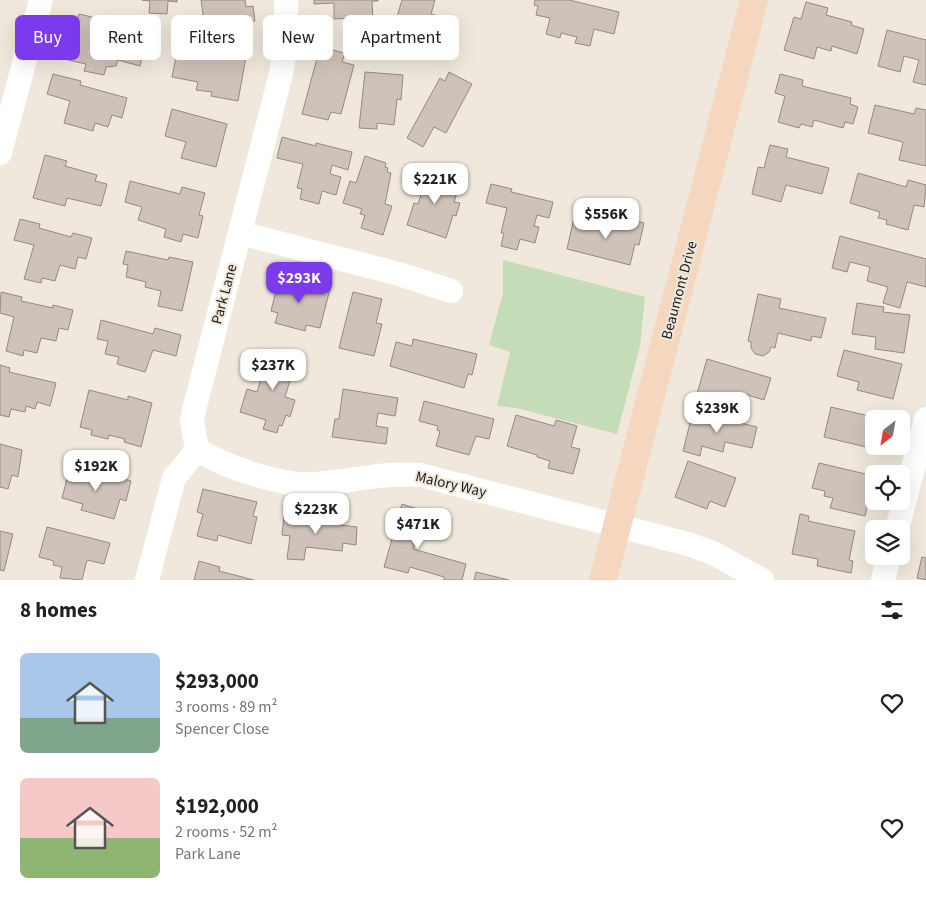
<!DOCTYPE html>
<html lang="en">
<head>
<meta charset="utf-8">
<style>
	:root { --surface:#fff; --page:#f2f2f2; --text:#202124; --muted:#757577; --accent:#7c3aed }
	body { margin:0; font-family:"Source Sans 3",sans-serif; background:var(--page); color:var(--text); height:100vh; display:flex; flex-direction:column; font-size:19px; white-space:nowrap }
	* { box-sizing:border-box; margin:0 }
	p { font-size:16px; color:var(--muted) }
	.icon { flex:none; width:28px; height:28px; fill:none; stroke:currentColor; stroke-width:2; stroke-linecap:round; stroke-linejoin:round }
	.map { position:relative; height:580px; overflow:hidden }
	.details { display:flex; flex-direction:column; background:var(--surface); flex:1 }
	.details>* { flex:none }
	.top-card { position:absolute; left:15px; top:15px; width:500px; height:45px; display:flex; gap:10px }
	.needle { width:32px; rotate:211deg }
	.fabs { position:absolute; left:865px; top:410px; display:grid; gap:10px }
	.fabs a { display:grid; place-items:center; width:45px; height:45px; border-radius:8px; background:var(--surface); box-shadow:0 5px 20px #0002; font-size:25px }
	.price { position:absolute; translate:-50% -42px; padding:0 11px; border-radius:10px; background:#fff; color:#222; font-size:16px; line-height:32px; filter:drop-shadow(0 1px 2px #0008) }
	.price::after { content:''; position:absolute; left:50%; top:30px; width:15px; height:11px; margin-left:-8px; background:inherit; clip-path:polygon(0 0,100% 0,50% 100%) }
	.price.current { background:var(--accent); color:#fff }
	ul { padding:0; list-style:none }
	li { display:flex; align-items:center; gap:15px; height:125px; padding:0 20px }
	li span { display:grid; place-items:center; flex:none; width:140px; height:100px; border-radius:8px; color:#555 }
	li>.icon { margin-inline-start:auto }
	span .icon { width:60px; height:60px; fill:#fffc; stroke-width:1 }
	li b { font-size:21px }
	h2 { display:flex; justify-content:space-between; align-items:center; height:60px; padding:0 20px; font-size:21px }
	.tag { padding:0 18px; border-radius:8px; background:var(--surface); box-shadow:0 5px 20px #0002; font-size:18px; line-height:45px }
	.tag.current { background:var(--accent); color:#fff }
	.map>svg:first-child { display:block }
	.green { fill:#c4dcb7 }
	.building { fill:#cfc2ba; stroke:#958982 }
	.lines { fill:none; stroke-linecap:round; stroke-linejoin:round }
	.street { stroke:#fff; stroke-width:24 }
	.secondary { stroke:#f4d7be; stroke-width:28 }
	.labels { text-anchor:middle; stroke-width:4; stroke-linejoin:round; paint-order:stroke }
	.street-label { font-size:15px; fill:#1f1c18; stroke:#f0e8dc }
</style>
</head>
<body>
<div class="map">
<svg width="926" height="580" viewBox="0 0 926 580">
	<rect width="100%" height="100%" fill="#f0e8dc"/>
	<path class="green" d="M503,260L645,297L640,346L617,434L516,408L497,406L510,352L489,345L503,293Z"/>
	<path class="building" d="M142,0H177V2L168,1L167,14L149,13L150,1Z
		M201,0H245L246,7L253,6L255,21L205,28Z
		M314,0H378V1H372L373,21L355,22V18L334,19V3L314,4Z
		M402,0H435L431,14L448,19L445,30L440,29L435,44L415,38L416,33L394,27Z
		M535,0H569L619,12L614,34L594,29L590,46L575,43L577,37L561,33L560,38L546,34L550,18L536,15L538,6L534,5Z
		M806,2L828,8L826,15L852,22L851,25L864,29L857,54L832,46L831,51L817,47L814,59L784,50L794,17L801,19Z
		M79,14L104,20L103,24L147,35L140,66L118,60L116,66L106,67L104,75L84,71L86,64L68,60Z
		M887,30L926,40V85L913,82L919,60L904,56L900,72L878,66Z
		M178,46L220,53L222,46L247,51L238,101L211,96L212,92L196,90L198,82L172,77Z
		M320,47L345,53L342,62L354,65L341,114L331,112L328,120L302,114Z
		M365,72L403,75L401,100L397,99L394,125L377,123V129L359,128Z
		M449,72L472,84L446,133L434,127L423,147L407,138L440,78L445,81Z
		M53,74L81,81L80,85L127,98L122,118L112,115L108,127L95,123L93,131L64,123L70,101L47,94Z
		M780,74L803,80L802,86L851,98L850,104L858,107L853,124L845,122L843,128L814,120L812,127L801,124L799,128L778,122L785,96L775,93Z
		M875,105L914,114L916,108L926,110V166L899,160L903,142L868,133Z
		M172,109L227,124L216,167L181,158L186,142L165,136Z
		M282,137L316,146V143L352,152L348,170L332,165L330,174L341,177L336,195L322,191L319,204L300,199L302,189L297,188L303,164L277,158Z
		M770,145L788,149L786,157L829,168L822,194L786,185L781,202L752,194L758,167L764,168Z
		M45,155L67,161L65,166L97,175L95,181L107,184L101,206L67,198L65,206L33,198Z
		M365,156L386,163L385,167L388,168L387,172L391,173L385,204L392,206L383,235L361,228L365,215L360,214L362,209L343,203L350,181L356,183Z
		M425,168L450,176L448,183L459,186L454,202L460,203L456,216L453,215L446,238L407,225L414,203L418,204L425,183L421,182Z
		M858,173L906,187L908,180L926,185L924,207L914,205L908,230L886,224L887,220L878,218L880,212L850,203Z
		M130,181L180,194L182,187L205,193L199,215L203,216L198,238L183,234L181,242L164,237L166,229L138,220L142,207L125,202Z
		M491,184L512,189L511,192L553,202L549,218L537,215L534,226L539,227L535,243L520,239L517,250L501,246L504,233H501L507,208L486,203Z
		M574,218L621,230L624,218L644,223L639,245L635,244L630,265L567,249Z
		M20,219L40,224L39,228L71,237L73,233L92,238L86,259L78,257L75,269L60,265L55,281L42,278L41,283L24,279L34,245L14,240Z
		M840,236L926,259V287L907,282L900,308L883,303L888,287L867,281L870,267L850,262L847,272L832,268Z
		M126,251L168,260L169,257L193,262L182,311L158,306L161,291L145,287L146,282L126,277L128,265L123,264Z
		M280,275L301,280L299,288L305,289L306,283L330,289L320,328L306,325L305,331L275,323L278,313L271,311Z
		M1,292L22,297L21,301L53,308V305L73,310L68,330L59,328L56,341L41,338L37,353L24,350L23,356L6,351L14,317L0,313Z
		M353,292L382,299L376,323L382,324L374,356L339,348Z
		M758,294L781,299L779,308L826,318L821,338L812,336L811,341L778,333L775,348L771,347L769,352L763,356L755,354L751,348V342L748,341Z
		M857,303L884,307L883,312L910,315L904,353L875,349L876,337L852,334Z
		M101,320L153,334L155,328L181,335L176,356L153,350L145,372L117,364L119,357L105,354L108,341L97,339Z
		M413,339L477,354L472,375L468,374L464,388L390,366L396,342L412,346Z
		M270,349L301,358L296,375L292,374L285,397L295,400L290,417L286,415L282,426L279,425L277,433L263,429L266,420L240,412L247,389L257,392Z
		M844,350L902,364L893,399L857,390L859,382L837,376Z
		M707,359L771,378L764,400L744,394L739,411L713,403L712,406L695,401Z
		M0,365L10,368L9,372L56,383L50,406L37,402L35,409L26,406L25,412L11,409L9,417L0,415Z
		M343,389L398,398L395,416L378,413L376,426L388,428L386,444L332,437L335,419H339Z
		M89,390L128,400V396L152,403L141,447L124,442L125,439L109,435L108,439L91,435L92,430L80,427Z
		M424,401L494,419L489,439L476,436L469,455L436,446L440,431L437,430L438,426L419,421Z
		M831,407L882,419H874V446H880L879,450L824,437Z
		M693,411L757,427L752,448L725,442L723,452L702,446L700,456L683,451Z
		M516,415L554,426L556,420L577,426L571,447L580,449L573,474L548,468L550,461L537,457V455L507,446Z
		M0,444L22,450L18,477L12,475L8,489L0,487Z
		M688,461L736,478L725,507L710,501L707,509L675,497Z
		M819,463L874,476L865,516L830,508L833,498L824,496L825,491L812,488Z
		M70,467L111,479L112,476L131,481L126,501L120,499L114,519L81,510L83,504L62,498Z
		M203,489L257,502L253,516L257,517L251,544L218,535L217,541L197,536L203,514L197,512Z
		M402,504L424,511L413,549L466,564L462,580H444V577L410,567L408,573L384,567Z
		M304,514L314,516L313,519L342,520L341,525L357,527L356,545L343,543L342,551L306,547L304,560L287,559L290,536L282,535L284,516L303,518Z
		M800,514L809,516L808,521L855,531L849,560L853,561L851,573L817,566L818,559L792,554Z
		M47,527L110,543L104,564L87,560L82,580L60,578L62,567L53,565L54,561L39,557Z
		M0,531L13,534L4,571L0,570Z
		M922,557L926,558V580L917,578Z
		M199,561L220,567L219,571L254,580H194Z
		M476,572L509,580H474Z"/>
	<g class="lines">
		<path class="street" d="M0,153L41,0
			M240,233L399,274L451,291
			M197,450C227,467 279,486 313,484C350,482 383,472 420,475L688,544L713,553L762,580
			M197,450L192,421L194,410L281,74L286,44V0
			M897,529L926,419
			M147,580L174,478L197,450
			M883,580L889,556"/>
		<path class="secondary" d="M603,580L754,0"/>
	</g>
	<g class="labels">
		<g class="street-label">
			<text transform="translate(679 290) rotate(-75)" y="5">Beaumont Drive</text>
			<text transform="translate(224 294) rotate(-75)" y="5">Park Lane</text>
			<text transform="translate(451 484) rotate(13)" y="5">Malory Way</text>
		</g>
	</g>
</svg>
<div class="fabs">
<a><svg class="needle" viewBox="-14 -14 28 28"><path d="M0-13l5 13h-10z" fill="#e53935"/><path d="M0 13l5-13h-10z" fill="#757577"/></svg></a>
<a><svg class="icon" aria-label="locate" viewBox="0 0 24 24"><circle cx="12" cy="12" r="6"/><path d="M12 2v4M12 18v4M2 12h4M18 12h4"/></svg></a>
<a><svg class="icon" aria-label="layers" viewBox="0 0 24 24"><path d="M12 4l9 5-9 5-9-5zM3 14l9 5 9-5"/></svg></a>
</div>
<b class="price" style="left:435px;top:205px">$221K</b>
<b class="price" style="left:606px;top:240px">$556K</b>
<b class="price current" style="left:299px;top:304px">$293K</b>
<b class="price" style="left:273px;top:391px">$237K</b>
<b class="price" style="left:717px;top:434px">$239K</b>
<b class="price" style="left:96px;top:492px">$192K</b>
<b class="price" style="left:316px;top:535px">$223K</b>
<b class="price" style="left:418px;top:550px">$471K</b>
<div class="top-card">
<a class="tag current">Buy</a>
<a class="tag">Rent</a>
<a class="tag">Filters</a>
<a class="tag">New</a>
<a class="tag">Apartment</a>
</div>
</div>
<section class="details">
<h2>8 homes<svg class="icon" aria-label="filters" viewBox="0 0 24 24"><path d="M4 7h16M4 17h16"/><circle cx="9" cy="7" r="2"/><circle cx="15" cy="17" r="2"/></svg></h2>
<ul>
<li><span style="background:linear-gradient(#a9c7e8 65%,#7fa58c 0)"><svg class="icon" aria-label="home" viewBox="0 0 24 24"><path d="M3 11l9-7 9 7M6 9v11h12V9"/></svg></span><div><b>$293,000</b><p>3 rooms · 89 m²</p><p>Spencer Close</p></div><svg class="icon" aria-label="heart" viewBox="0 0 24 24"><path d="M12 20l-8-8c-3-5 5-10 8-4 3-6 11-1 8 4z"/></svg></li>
<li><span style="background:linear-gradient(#f6c9c9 60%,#8fb573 0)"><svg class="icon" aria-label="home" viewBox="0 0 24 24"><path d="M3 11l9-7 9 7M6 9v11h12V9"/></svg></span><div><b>$192,000</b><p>2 rooms · 52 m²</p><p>Park Lane</p></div><svg class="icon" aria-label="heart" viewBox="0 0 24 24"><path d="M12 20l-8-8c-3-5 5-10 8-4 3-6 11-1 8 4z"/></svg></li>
</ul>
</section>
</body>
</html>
